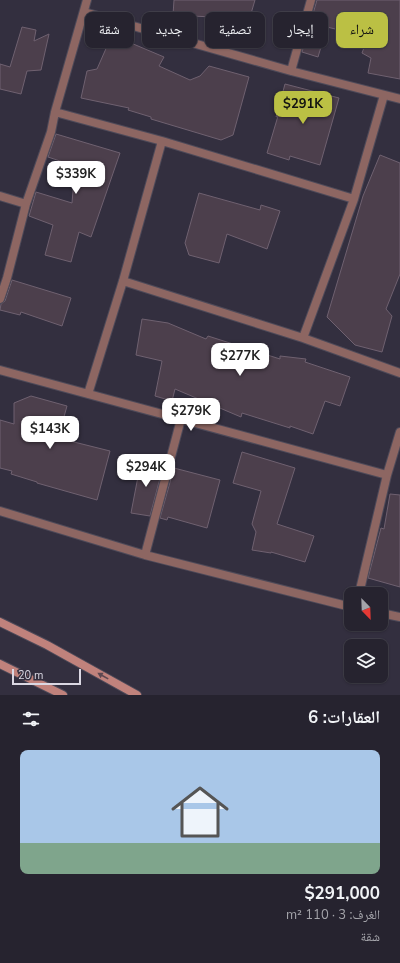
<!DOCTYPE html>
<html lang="ar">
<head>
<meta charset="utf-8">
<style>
	:root { --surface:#26232f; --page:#322f3b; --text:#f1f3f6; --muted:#a4a4aa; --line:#42404b; --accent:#bbc044 }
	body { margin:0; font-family:"Nunito Sans","Noto Naskh Arabic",sans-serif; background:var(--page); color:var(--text); direction:rtl; height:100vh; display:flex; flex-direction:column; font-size:15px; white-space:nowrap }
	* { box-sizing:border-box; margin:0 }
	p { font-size:13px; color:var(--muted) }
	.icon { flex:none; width:22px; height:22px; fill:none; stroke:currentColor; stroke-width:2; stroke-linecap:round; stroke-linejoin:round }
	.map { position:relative; height:695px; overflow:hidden; direction:ltr }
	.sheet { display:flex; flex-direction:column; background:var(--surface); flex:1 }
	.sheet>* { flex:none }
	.hud { position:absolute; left:12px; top:12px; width:376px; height:36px; direction:rtl; display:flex; gap:8px }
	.needle { width:26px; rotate:157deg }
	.tools { position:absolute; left:344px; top:587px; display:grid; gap:8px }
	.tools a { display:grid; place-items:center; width:44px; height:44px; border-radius:8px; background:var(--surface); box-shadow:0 1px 3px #0004,0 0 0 1px var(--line); font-size:20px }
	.scale { position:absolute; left:12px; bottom:10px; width:69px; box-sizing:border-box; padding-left:4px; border:2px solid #dbd8e3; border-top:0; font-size:11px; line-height:14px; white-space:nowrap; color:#dbd8e3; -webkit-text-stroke:3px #332f3f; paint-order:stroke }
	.price { position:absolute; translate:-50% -34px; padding:0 9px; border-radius:8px; background:#fff; color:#222; font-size:13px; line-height:26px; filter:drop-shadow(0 1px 2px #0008) }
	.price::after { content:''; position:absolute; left:50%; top:24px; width:12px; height:9px; margin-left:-6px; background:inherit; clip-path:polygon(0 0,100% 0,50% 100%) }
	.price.current { background:var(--accent); color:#111 }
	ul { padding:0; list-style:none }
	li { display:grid; align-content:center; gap:8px; height:212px; padding:0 20px }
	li+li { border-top:1px solid var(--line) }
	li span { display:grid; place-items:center; height:124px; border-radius:8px; color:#555 }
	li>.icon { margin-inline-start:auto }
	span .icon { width:72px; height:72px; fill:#fffc; stroke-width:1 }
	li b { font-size:17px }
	h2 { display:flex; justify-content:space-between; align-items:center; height:48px; padding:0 20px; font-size:17px }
	.chip { padding:0 14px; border-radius:8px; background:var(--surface); box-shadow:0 1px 3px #0004,0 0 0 1px var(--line); font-size:14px; line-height:36px }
	.chip.current { background:var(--accent); color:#111 }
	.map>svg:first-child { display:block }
	.building { fill:#4c3f4c; stroke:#6f6170 }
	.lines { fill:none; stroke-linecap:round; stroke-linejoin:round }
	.street-casing { stroke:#4e4a59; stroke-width:10 }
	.secondary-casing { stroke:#4e4a59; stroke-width:10 }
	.street { stroke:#8d6662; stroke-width:8 }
	.secondary { stroke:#c0827c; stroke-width:8 }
	.oneway { fill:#5d4851 }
</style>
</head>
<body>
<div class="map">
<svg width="400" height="695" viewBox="0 0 400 695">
	<rect width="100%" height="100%" fill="#332f3f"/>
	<path class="building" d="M174,0H255L245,34L209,24L212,17L173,15Z
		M317,0H400V79L368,73L371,58L362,53L368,37L327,27L318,57L302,52Z
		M22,27L36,30L34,41L49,34L41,70L27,71L21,94L0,89V64L10,67Z
		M112,35L164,57L159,66L190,80L200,76L209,66L249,77L233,135L221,140L151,119V117L128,110L129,108L81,98L87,71L97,69Z
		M285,84L339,98L320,165L290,156L289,160L267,153L278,116L276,117Z
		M56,134L120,153L91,237L79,232L71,262L45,255L53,225L29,216L36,192L72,203L75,166L48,157Z
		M380,155L400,163V274L386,309L392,316L382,352L355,345L327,317L363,196Z
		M199,193L260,210L261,205L280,211L267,249L227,234L219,263L189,255L185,243Z
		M12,280L71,298L62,326L21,312L20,315L0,310L1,304L5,301Z
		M142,319L168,323L206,339L208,336L280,359V356L306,359L305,362L350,377L340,406L325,401L313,434L290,426V428L242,413L241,417L175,389L172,401L155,396L162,361L136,355Z
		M31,396L67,406L58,438L110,451L97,500L37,483V482L11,474L12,471L0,468V420L14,424V403Z
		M242,452L295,468L277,524L314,536L305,562L271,552V553L252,550L256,532L252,524L261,491L233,483Z
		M141,461L162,465L161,467H163L150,516L131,513Z
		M174,468L220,480L207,528L168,517L167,520L160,518Z
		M390,494L400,495V587L368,578L381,528L384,529Z"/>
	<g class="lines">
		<defs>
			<path id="street" d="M84,12L291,71L400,99
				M291,71L311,0
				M55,112L162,141L354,199
				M0,196L26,204
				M123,281L303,338L400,373
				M0,299L7,278L26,204L51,132L55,112L87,0
				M303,338L354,199L384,95
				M0,370L387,475
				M88,394L123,281L162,141
				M0,511L145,555L351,607
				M145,555L181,419
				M359,594L387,475L400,432
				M381,613L400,617"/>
			<path id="secondary" d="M0,622L47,645L137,695
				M0,664L63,695"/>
		</defs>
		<use href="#street" class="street-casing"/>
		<use href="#secondary" class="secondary-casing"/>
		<use href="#street" class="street"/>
		<use href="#secondary" class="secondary"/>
	</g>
	<defs><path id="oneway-solid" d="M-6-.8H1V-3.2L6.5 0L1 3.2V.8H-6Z"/></defs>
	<use class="oneway" href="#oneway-solid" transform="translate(103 676) rotate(-151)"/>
</svg>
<div class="tools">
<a><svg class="needle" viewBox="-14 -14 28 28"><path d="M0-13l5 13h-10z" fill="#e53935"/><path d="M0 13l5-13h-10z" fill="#a4a4aa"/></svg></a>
<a><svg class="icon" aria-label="layers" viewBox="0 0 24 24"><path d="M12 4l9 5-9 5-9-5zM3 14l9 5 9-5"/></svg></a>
</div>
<div class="scale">20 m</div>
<b class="price current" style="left:303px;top:125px">$291K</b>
<b class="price" style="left:76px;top:195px">$339K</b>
<b class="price" style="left:240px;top:377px">$277K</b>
<b class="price" style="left:191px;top:432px">$279K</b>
<b class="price" style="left:50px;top:450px">$143K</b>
<b class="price" style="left:146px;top:488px">$294K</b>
<div class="hud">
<a class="chip current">شراء</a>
<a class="chip">إيجار</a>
<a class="chip">تصفية</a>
<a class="chip">جديد</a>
<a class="chip">شقة</a>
</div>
</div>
<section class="sheet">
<h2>العقارات: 6<svg class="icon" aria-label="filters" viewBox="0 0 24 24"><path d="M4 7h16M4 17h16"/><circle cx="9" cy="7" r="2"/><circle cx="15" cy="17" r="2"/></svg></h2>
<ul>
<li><span style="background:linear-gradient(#a9c7e8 75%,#7fa58c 0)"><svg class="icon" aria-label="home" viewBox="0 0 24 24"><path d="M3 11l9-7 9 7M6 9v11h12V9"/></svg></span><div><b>$291,000</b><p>الغرف: 3 · 110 m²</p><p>شقة</p></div></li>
</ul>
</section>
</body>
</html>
